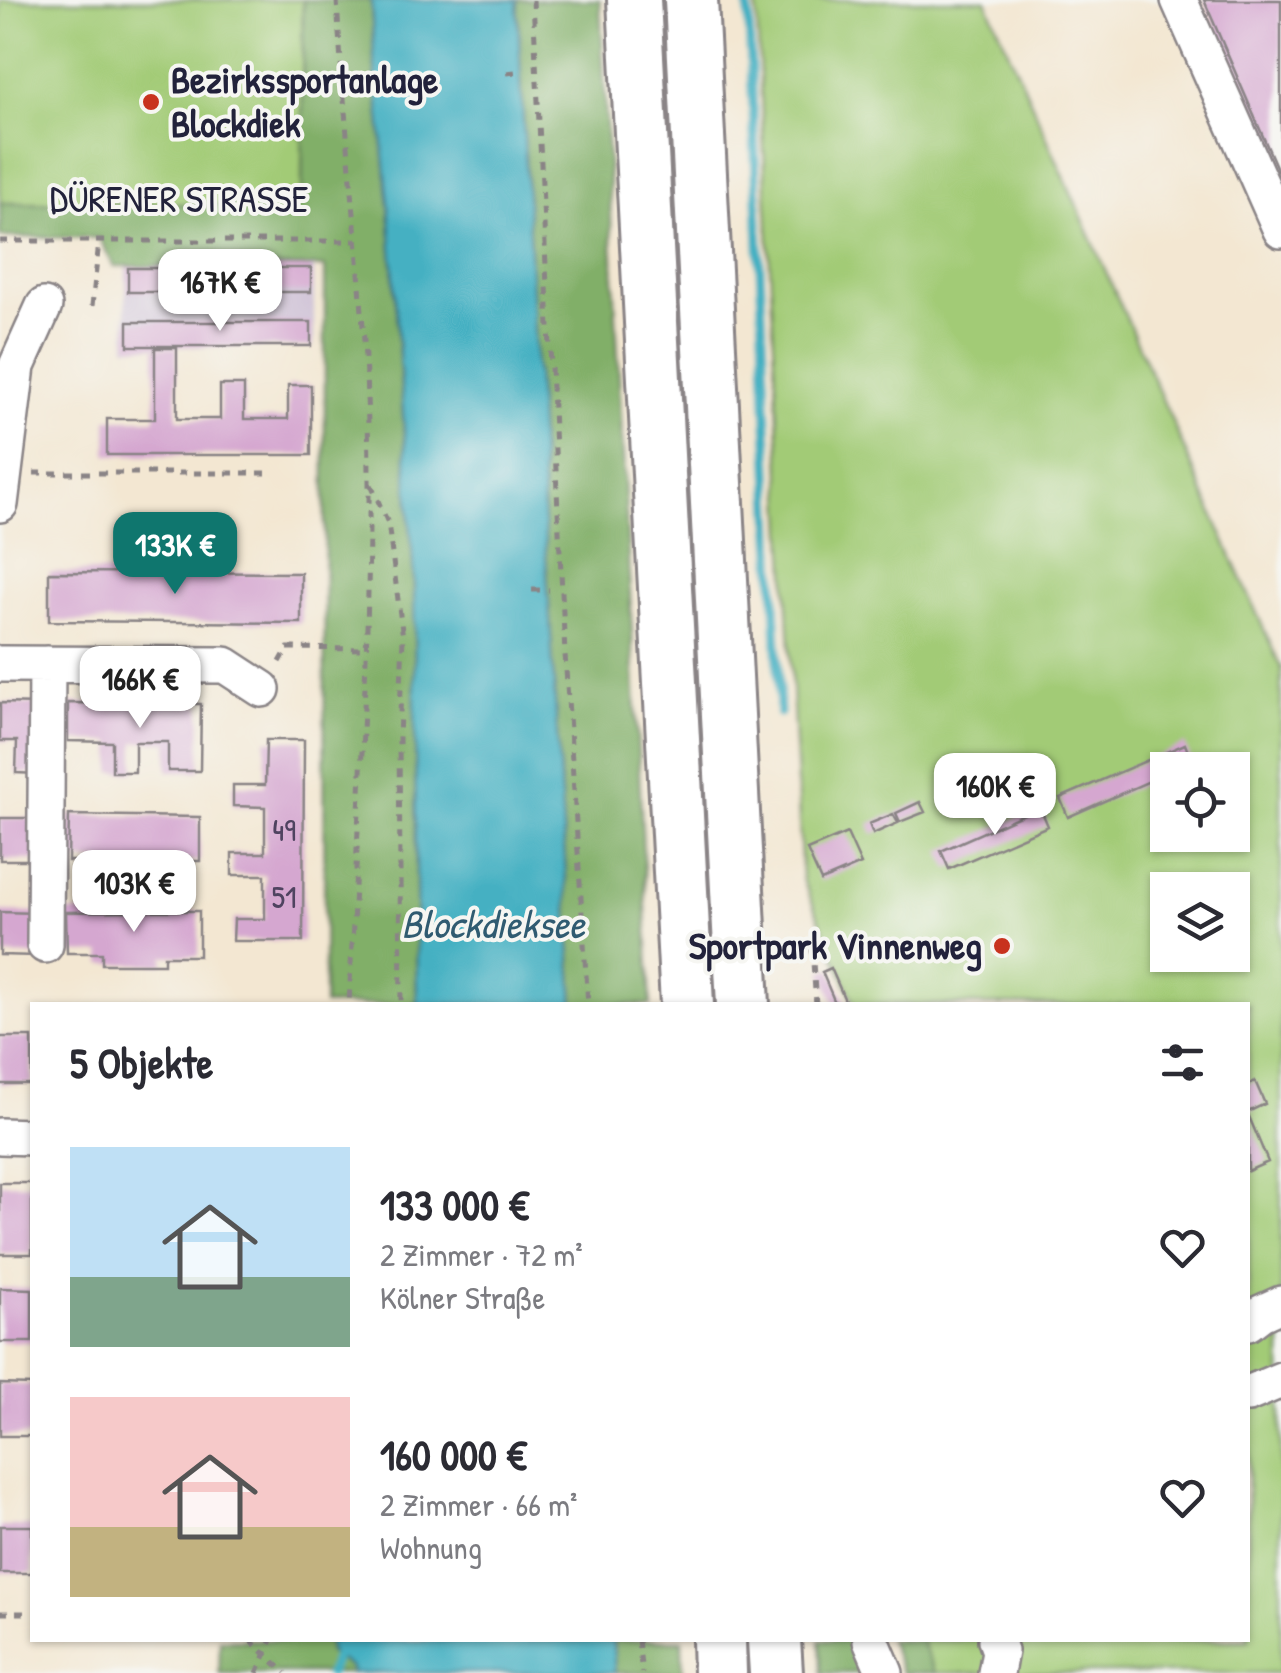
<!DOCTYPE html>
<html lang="de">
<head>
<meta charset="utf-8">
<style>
	:root { --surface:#fff; --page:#f2f2f3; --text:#2b2b33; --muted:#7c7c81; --accent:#0f766e }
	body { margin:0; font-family:"Patrick Hand",sans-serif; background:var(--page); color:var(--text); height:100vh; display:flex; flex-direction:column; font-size:38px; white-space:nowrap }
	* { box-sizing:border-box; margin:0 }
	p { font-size:32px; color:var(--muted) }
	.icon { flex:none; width:55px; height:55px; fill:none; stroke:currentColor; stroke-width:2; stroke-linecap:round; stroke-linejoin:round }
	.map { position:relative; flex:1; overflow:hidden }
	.details { position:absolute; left:30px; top:1002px; width:1220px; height:640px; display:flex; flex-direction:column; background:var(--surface); border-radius:0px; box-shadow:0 2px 8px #0004 }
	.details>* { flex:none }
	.fabs { position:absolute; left:1150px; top:752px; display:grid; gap:20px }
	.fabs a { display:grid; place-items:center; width:100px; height:100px; border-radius:0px; background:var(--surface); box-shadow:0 2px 8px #0004; font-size:50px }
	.price { position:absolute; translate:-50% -85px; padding:0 22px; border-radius:20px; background:#fff; color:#222; font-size:32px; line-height:65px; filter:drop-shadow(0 2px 5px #0008) }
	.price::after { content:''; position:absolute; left:50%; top:60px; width:30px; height:22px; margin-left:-15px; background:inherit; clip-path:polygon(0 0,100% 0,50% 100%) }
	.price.on { background:var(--accent); color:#fff }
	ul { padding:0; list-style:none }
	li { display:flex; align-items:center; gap:30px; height:250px; padding:0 40px }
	li span { display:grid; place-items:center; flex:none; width:280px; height:200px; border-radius:0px; color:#555 }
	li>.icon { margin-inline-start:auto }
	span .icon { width:120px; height:120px; fill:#fffc; stroke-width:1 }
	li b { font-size:42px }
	h2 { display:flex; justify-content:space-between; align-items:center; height:120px; padding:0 40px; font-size:42px }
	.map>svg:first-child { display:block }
	.industrial { fill:#ccbed4 }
	.green { fill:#a2cb76; stroke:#627658; stroke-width:2.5; fill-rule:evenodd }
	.forest { fill:#81af67; stroke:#526851; stroke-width:2.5 }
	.water { fill:#44b0c2; stroke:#33697e; stroke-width:2.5 }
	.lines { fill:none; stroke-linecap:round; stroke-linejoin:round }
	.stream { stroke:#44b0c2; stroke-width:9 }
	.building { fill:#d5a7d0 }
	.minor-casing { stroke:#8a8486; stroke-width:40 }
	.highway-casing { stroke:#8a8486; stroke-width:58 }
	.path { stroke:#8a8486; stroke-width:5; stroke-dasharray:8 8; stroke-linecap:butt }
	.minor { stroke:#fff; stroke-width:35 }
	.highway { stroke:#fff; stroke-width:52 }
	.poi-dot { fill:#c8321e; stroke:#f6f6f2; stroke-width:4 }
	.labels { text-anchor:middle; stroke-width:8; stroke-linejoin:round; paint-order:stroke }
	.number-label { font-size:32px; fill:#4f4360 }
	.poi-label { font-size:38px; font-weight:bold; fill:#22223b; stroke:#f6f6f2; text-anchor:start }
	.street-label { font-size:38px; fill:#22223b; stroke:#f6f6f2 }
	.water-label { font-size:40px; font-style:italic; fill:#305b71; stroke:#f6f6f2 }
</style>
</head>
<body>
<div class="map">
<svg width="1281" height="1673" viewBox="0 0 1281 1673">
	<rect width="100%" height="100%" fill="#f6f6f2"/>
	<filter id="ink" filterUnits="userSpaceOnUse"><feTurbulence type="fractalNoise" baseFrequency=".01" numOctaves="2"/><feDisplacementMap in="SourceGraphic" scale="20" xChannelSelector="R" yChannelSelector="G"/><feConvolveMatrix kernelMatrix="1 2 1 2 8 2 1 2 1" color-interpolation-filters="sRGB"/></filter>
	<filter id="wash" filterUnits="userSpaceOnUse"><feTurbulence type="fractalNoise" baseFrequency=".0048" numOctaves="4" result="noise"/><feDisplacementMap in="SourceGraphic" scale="40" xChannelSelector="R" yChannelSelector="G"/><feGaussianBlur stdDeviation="2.25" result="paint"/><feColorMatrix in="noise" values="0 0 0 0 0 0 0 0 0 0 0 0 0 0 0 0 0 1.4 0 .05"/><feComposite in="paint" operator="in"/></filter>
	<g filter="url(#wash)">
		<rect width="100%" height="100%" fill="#f3e7d2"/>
		<path class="industrial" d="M314,267V347H126V268Z"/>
		<path class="green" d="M0,0H303L302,205L0,203Z
			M756,0H986L1281,668V1673H935L921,1640H1248V1005H855L802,878ZM1168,770H1232V835H1168ZM1168,890H1232V955H1168Z"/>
		<path class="forest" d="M303,0H371L374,59L389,204L414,580L417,1005H324L325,267L114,266L99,238L0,237V203L302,205Z
			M517,0H600L651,1005H574L544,523Z
			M220,1640H329V1652L351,1668V1673H219Z
			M613,1640H682L683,1673H615Z
			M820,1640H850L861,1673H821Z
			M889,1640H921L935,1673H902Z"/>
		<path class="water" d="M371,0H517L544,523L574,1005H417L414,580L389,204L374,59Z
			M329,1640H613L615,1673H351V1668L329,1652Z"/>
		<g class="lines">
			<path class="stream" d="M748,0L780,713
				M329,1673L343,1640"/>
		</g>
		<g id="blocks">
			<path class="building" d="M1204,0H1281V178Z
				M128,268H311V292H128Z
				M128,322H311V346H128Z
				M155,348H177V419H220V385H244V419H288V385H311V455H107V419H155Z
				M49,572L301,573V623L49,621Z
				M0,703L39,704L38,774L16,773L17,741H0Z
				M68,703L201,704L200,771H168V742H135V772H112V742L68,741Z
				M266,740H304L303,941H233L234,919H265V875H232V853H265V807L233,806V785H265Z
				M1185,744L1192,762L1168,770V773L1068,817L1060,798Z
				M920,802L925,812L900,822L896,813Z
				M1040,807L1048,826L949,869L941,851Z
				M893,814L898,823L873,834L869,824Z
				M69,815L200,817V861H163V870H102V861H68Z
				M0,818H37V860H0Z
				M847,833L861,864L821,881L807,850Z
				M133,911H199V956H164V964H102V953H67L66,912Z
				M0,912L37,913V956L0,955Z
				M831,968L847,1005H836L822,972Z
				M0,1037H32V1084H0Z
				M1255,1081L1265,1104L1248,1112V1085Z
				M1248,1114L1268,1162L1248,1171Z
				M0,1183H32V1254H0Z
				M0,1288L32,1289V1342H0Z
				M0,1384L32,1385V1436H0Z
				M0,1526H32V1573H0Z"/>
		</g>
	</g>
	<g filter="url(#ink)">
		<use href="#blocks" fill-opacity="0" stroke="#8a8486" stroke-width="2.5"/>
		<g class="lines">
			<defs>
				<path id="minor" d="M1179,0L1281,230
					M0,504L17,366L44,306
					M0,664L225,665L262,689
					M45,945L47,664
					M0,1136L32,1137
					M1248,1323L1261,1313L1281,1304
					M1248,1394L1281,1380
					M871,1640L885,1673
					M996,1640L1000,1651L996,1673"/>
				<path id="highway" d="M634,0L687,1005
					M691,0L743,1005
					M719,1640L720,1673
					M774,1640L776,1673"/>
			</defs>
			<use href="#minor" class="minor-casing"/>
			<use href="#highway" class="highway-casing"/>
			<path class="path" d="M337,0C346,161 369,322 369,483C370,657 357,831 349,1005
				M533,0L565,654L588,1005
				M507,73L522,71
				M0,241H357
				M92,306L99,242
				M34,473H266
				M371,485L388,523L403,638L399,738L401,1005
				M532,590H549
				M280,662L288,648L364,649
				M816,1005L812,948L832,938
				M0,1613H32
				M250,1640L286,1673
				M638,1640L642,1673
				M257,1673L272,1640"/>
			<use href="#minor" class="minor"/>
			<use href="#highway" class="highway"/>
		</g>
	</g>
	<g class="poi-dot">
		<circle cx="151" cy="102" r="10"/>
		<circle cx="1002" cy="946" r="10"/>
	</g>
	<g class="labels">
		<g class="number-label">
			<text x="284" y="841">49</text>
			<text x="284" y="908">51</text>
		</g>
		<g class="poi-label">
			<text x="171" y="93">Bezirkssportanlage<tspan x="171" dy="44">Blockdiek</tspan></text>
			<text x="982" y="959" text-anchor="end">Sportpark Vinnenweg</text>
		</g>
		<g class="street-label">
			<text x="179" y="212">DÜRENER STRASSE</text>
		</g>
		<g class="water-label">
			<text x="493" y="938">Blockdieksee</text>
		</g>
	</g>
</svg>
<div class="fabs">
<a><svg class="icon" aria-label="locate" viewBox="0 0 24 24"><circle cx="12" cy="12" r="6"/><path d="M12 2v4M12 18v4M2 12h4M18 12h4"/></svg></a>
<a><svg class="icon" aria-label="layers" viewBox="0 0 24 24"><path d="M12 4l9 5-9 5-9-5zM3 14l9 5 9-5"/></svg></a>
</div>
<b class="price" style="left:220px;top:334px">167K €</b>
<b class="price on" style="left:175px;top:597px">133K €</b>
<b class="price" style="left:140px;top:731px">166K €</b>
<b class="price" style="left:995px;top:838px">160K €</b>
<b class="price" style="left:134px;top:935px">103K €</b>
<section class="details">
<h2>5 Objekte<svg class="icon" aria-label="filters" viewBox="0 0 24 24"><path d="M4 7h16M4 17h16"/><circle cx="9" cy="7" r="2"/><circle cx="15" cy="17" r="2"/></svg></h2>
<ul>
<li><span style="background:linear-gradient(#bfe0f5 65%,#7fa58c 0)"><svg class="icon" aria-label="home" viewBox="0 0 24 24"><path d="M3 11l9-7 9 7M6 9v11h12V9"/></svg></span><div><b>133 000 €</b><p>2 Zimmer · 72 m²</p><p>Kölner Straße</p></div><svg class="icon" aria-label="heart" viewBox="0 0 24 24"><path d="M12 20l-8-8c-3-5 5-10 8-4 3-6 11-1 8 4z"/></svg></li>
<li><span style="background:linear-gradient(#f6c9c9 65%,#c2b280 0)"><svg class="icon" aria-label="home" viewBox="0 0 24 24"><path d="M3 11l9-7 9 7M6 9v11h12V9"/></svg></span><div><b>160 000 €</b><p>2 Zimmer · 66 m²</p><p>Wohnung</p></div><svg class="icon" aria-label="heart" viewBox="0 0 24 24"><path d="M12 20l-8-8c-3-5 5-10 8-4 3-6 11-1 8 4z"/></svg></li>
</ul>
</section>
</div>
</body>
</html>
